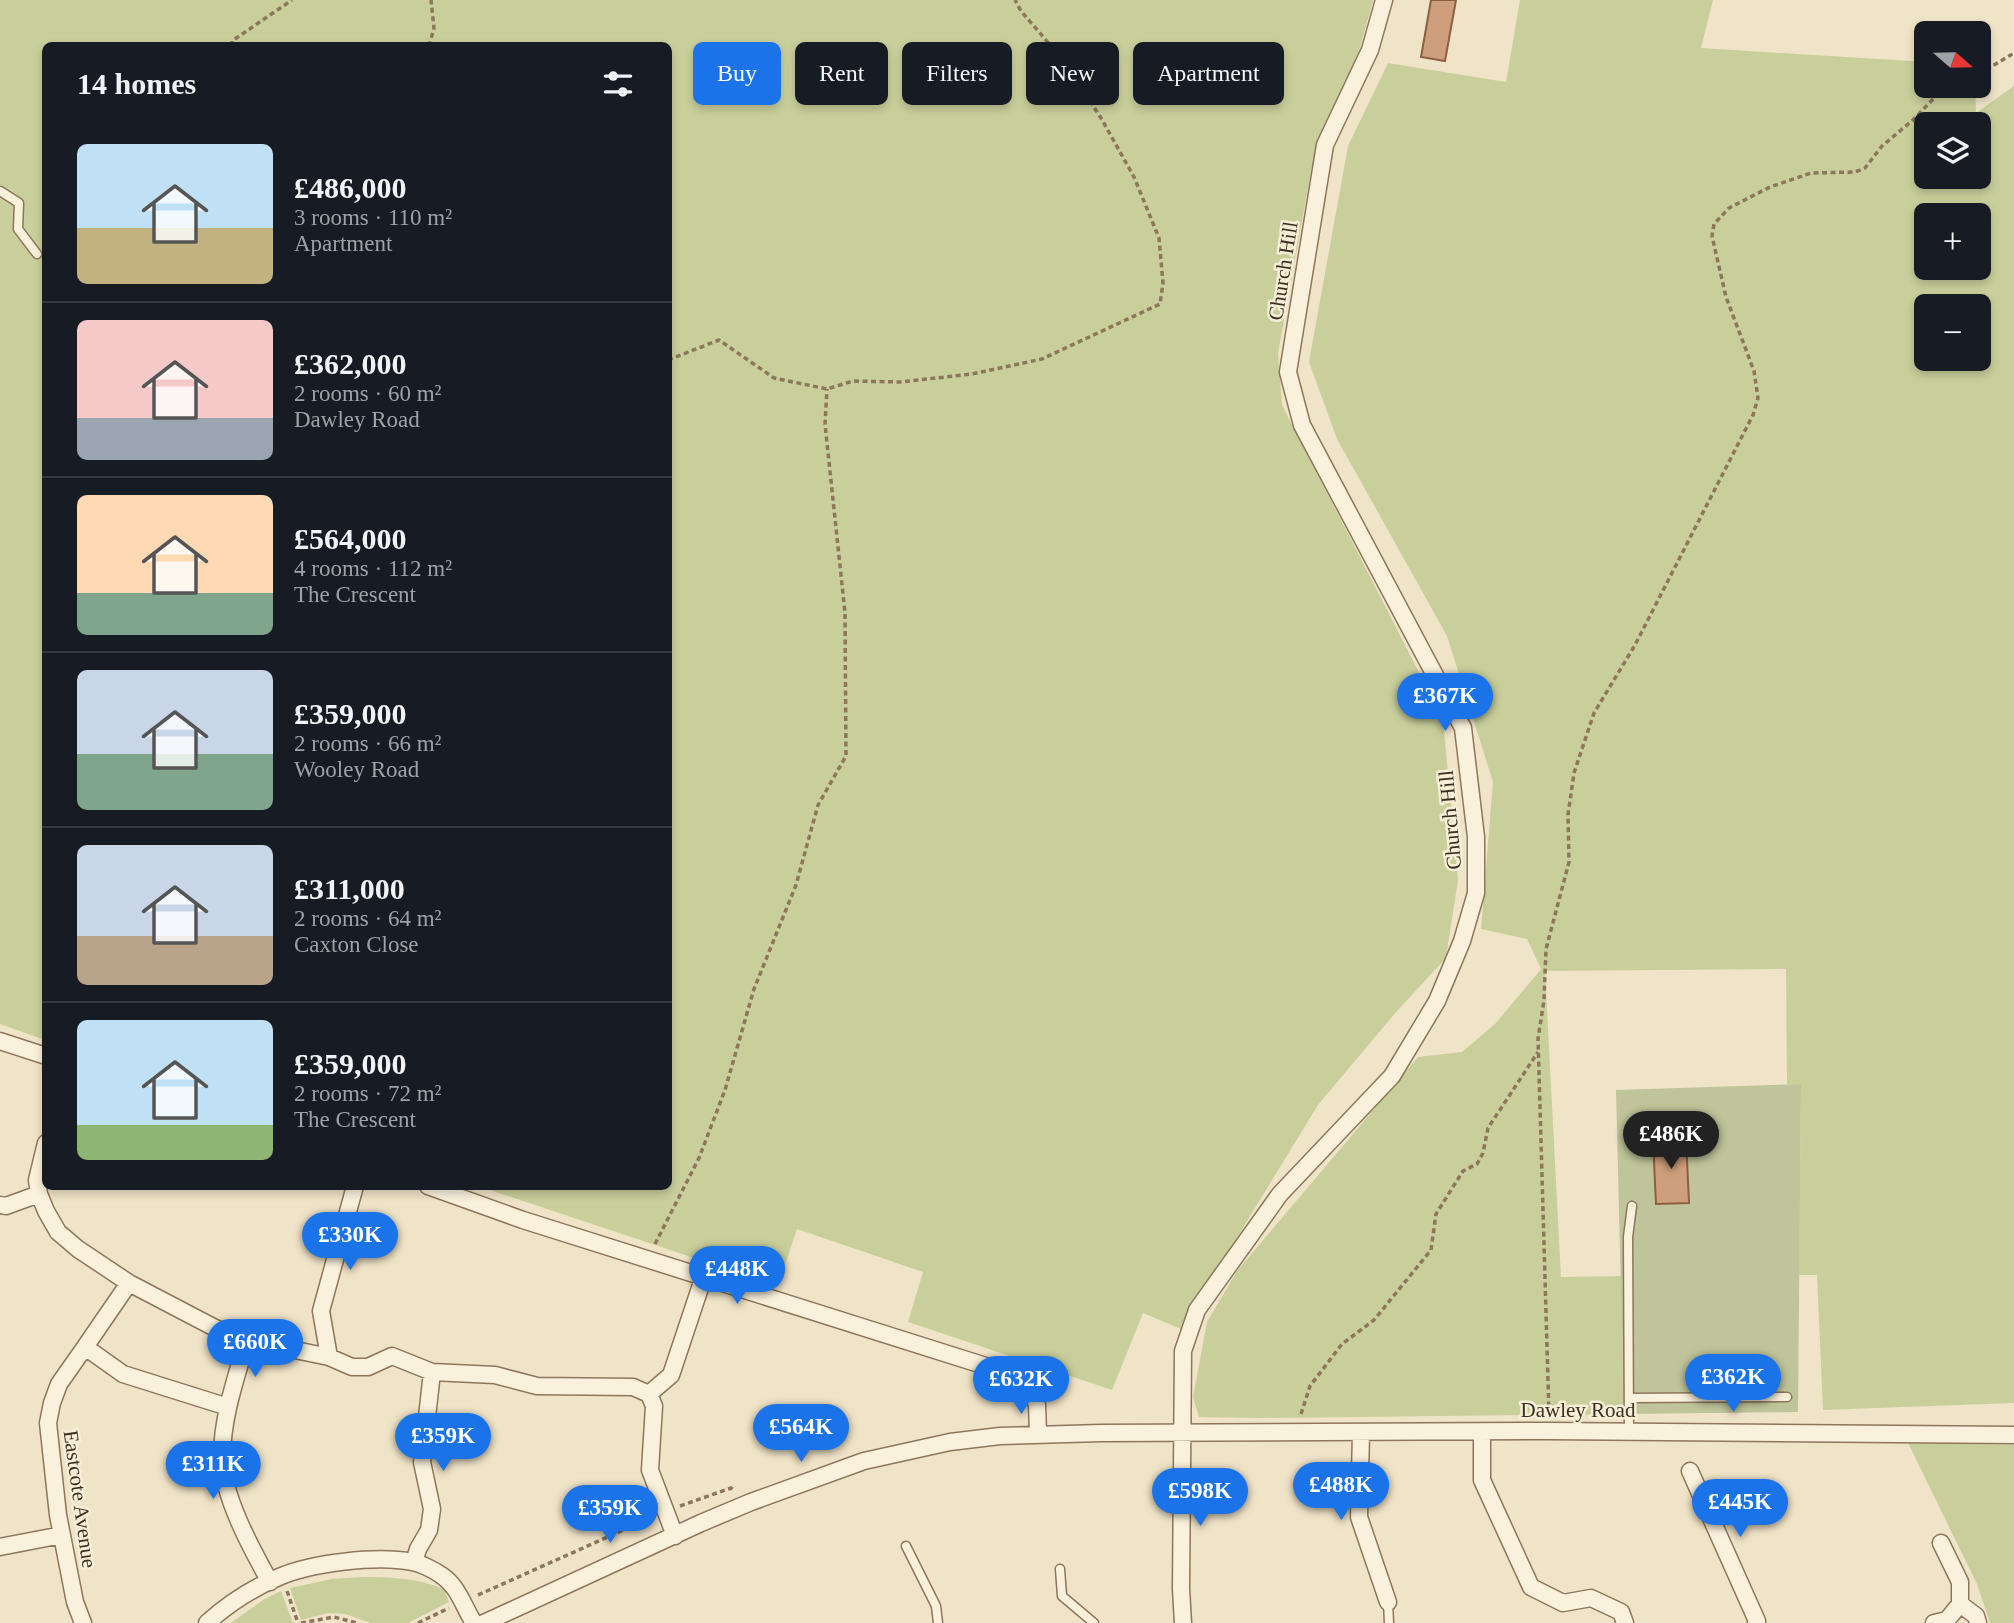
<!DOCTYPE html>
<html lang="en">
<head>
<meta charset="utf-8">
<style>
	:root { --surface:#171b24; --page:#242831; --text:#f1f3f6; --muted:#9ea1a6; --line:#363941; --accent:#1a73e8 }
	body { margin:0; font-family:Georgia,serif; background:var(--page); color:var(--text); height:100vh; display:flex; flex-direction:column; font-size:26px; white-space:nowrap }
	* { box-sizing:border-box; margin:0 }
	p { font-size:23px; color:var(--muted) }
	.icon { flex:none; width:38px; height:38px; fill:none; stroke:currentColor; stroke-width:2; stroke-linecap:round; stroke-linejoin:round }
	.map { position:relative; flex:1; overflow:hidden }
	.panel { position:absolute; left:42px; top:42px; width:630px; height:1148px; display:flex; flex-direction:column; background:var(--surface); border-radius:10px; box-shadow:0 4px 10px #0003 }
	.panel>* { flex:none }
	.banner { position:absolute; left:693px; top:42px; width:665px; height:63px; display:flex; gap:14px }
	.needle { width:46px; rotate:110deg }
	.buttons { position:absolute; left:1914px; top:21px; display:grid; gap:14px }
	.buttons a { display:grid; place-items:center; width:77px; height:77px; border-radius:10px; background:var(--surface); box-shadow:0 4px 10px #0003; font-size:35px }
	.price { position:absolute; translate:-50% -60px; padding:0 16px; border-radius:24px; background:var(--accent); color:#fff; font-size:23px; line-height:46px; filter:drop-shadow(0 2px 4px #0008) }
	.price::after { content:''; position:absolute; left:50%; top:42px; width:21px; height:16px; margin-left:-10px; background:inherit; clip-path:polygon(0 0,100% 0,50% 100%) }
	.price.active { background:#222; color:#fff }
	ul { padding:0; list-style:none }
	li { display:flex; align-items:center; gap:21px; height:175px; padding:0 35px }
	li+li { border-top:2px solid var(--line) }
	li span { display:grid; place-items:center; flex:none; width:196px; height:140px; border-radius:10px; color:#555 }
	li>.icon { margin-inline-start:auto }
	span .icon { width:84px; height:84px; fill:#fffc; stroke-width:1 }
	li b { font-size:30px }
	h2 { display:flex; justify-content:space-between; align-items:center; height:84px; padding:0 35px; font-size:30px }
	.pill { padding:0 24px; border-radius:10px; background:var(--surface); box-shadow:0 4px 10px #0003; font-size:24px; line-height:63px }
	.pill.active { background:var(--accent); color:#fff }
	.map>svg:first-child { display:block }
	.green { fill:#c9cf9b; fill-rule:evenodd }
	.cemetery { fill:#bfc49a }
	.building { fill:#cf9f7d; stroke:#8d5f41; stroke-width:2 }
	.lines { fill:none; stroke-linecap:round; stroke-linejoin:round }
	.lane-casing { stroke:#8d765c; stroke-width:11 }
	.street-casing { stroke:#8d765c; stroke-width:19 }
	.path { stroke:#8d765c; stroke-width:3.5; stroke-dasharray:5 3.5; stroke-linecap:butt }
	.lane { stroke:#faf1dc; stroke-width:8 }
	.street { stroke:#faf1dc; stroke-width:16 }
	.labels { text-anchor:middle; stroke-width:5; stroke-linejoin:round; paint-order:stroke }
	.street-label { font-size:21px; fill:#3d2e20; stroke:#f7eed8 }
</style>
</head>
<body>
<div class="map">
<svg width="2014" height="1623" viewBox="0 0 2014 1623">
	<rect width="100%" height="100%" fill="#f0e4c8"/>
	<path class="green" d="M0,0H1373L1359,51L1312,166L1278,353L1282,405L1443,719L1458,880L1446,958L1397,1011L1318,1105L1181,1329L1143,1313L1112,1390L908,1322L923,1272L797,1229L778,1286L481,1187L668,1186V46H46L45,1040L0,1024Z
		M1520,0H1713L1701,48L1927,62V86H1975L1976,113L2014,86V1403L1823,1410L1817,1275H1799L1801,1085L1787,1084L1786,969L1545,971L1561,1277L1621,1276L1624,1414L1259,1418L1199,1417L1193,1397L1207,1322L1237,1271L1418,1057L1462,1052L1496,1023L1541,969L1527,939L1481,929L1493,782L1447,636L1337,439L1309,362L1348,146L1388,63L1506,82ZM1927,124H1979V177H1927ZM1927,215H1979V268H1927ZM1927,306H1979V359H1927Z
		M1908,1443L2014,1445V1623H1990L1977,1584Z
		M363,1577C391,1577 417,1578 444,1589L449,1602L408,1623H371L345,1614L328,1613L301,1620L290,1588L332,1579Z
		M281,1591L293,1623H231L263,1600Z"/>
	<path class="cemetery" d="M1801,1084L1798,1412L1624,1414L1616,1090Z"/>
	<path class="building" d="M1431,0H1456L1445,61L1421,57Z
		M1686,1138L1689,1203L1656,1204L1653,1140Z"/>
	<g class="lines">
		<defs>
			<path id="lane" d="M0,191L19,203L18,229L37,254
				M1629,1398L1787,1397
				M1629,1431L1628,1237L1632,1206
				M906,1546L936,1606L938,1623
				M1060,1569L1062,1596L1094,1623
				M1388,1602L1389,1623"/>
			<path id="street" d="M0,1041L46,1056
				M46,1143L37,1180L39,1194L46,1211L58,1232L78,1249L129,1283L217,1329L247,1340L329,1357L352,1367H368L392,1356L432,1372L495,1375L537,1386L633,1387L649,1394L654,1406L650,1470L675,1536
				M428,1186L523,1220L1011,1374L1029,1385L1037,1405L1038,1434
				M0,1205L6,1206L39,1194
				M129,1283L85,1347L123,1374L228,1407
				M247,1340C236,1378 222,1417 222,1457C222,1495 251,1548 270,1582
				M329,1357L321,1311L355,1186
				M649,1394L671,1375L704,1276
				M1482,1432V1480L1531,1587L1563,1603L1591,1598L1621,1612L1625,1623
				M1361,1433L1359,1517L1388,1602
				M1690,1471L1757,1621L1756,1623
				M0,1547L62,1535
				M414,1562L418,1549L429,1530L432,1509L422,1462L432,1372
				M1960,1604L1976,1616L1978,1623
				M83,1623L75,1602L58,1515L48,1423L52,1403L59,1384L85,1347
				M207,1623C228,1604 253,1588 279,1577C311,1563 377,1555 412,1562C420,1563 434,1570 441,1575C459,1587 463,1606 474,1623
				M484,1623L701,1523L751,1502L864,1461L950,1442L1000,1436L1101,1433L1549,1431L2014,1435
				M1183,1623L1181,1589L1183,1351L1197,1310L1280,1194L1392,1076L1437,1001L1462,941L1476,893V837L1463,728L1302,425L1288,372L1325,145L1370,50L1384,0
				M1934,1623L1947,1620L1960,1604V1582L1941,1543"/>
		</defs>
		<use href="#lane" class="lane-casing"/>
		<use href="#street" class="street-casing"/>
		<path class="path" d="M232,46V41L292,0
			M429,46L434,28L431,0
			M1979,74L2014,53
			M668,360L719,340L774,378L827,389L853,381L900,382L972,374L1042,359L1160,304L1163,283L1159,238L1134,177L1101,118L1063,60L1021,11L1015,0
			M655,1244L699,1158L725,1090L754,989L796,885L818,805L846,756L845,613L825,424L827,389
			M1301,1414L1310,1386L1342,1344L1374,1320L1431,1250L1436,1214L1463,1171L1477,1164L1483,1153L1488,1128L1538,1052
			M1549,1415L1538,1039L1544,1000L1546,949L1569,862L1568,815L1574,773L1594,713L1635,645L1753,415L1758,398L1754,371L1726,297L1712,236L1714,224L1729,208L1770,187L1811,173L1855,172L1865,168L1882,146L1913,120L1936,96L1956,86
			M680,1506L731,1488L735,1491
			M287,1591L298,1623
			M478,1595L650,1518
			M301,1623L334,1617L357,1623
			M418,1623L449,1608"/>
		<use href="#lane" class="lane"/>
		<use href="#street" class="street"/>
	</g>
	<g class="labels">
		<g class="street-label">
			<text transform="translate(1283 271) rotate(-81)" y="7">Church Hill</text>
			<text transform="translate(1450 820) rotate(-95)" y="7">Church Hill</text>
			<text x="1578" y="1417">Dawley Road</text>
			<text transform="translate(80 1499) rotate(82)" y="7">Eastcote Avenue</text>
		</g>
	</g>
</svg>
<div class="buttons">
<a><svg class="needle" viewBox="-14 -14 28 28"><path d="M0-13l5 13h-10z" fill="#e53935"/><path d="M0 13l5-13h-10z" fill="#9ea1a6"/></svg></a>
<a><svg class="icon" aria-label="layers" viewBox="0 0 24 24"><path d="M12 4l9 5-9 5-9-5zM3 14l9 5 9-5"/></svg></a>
<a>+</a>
<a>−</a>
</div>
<b class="price" style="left:1445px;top:733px">£367K</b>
<b class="price active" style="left:1671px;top:1171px">£486K</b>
<b class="price" style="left:350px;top:1272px">£330K</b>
<b class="price" style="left:737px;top:1306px">£448K</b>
<b class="price" style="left:255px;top:1379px">£660K</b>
<b class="price" style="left:1733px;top:1414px">£362K</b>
<b class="price" style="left:1021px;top:1416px">£632K</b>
<b class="price" style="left:801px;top:1464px">£564K</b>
<b class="price" style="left:443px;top:1473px">£359K</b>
<b class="price" style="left:213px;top:1501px">£311K</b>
<b class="price" style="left:1341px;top:1522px">£488K</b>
<b class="price" style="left:1200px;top:1528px">£598K</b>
<b class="price" style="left:1740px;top:1539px">£445K</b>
<b class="price" style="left:610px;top:1545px">£359K</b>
<div class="banner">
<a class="pill active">Buy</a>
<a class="pill">Rent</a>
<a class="pill">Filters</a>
<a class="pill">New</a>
<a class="pill">Apartment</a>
</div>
<section class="panel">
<h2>14 homes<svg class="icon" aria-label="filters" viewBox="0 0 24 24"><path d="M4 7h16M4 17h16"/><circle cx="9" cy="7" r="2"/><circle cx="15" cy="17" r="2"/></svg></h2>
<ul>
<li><span style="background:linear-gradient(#bfe0f5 60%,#c2b280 0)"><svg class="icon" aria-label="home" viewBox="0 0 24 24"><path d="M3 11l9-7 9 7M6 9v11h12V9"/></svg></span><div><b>£486,000</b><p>3 rooms · 110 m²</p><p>Apartment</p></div></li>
<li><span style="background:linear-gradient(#f6c9c9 70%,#9aa5b1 0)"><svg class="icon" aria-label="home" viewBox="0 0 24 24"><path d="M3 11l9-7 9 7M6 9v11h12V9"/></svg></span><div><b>£362,000</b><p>2 rooms · 60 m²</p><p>Dawley Road</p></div></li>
<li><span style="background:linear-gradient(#ffd9b3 70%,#7fa58c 0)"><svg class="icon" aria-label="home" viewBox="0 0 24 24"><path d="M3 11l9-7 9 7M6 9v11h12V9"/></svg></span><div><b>£564,000</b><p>4 rooms · 112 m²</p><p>The Crescent</p></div></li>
<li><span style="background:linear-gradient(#c9d6e8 60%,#7fa58c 0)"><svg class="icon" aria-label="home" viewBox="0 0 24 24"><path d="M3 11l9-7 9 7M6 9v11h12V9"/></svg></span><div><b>£359,000</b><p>2 rooms · 66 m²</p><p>Wooley Road</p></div></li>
<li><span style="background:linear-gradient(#c9d6e8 65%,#b9a48a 0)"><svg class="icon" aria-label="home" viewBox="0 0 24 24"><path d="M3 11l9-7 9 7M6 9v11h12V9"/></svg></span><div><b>£311,000</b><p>2 rooms · 64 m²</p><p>Caxton Close</p></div></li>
<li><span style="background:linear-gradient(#bfe0f5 75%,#8fb573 0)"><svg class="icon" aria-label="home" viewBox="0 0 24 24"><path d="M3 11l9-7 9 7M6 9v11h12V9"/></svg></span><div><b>£359,000</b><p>2 rooms · 72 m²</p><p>The Crescent</p></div></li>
</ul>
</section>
</div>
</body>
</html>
